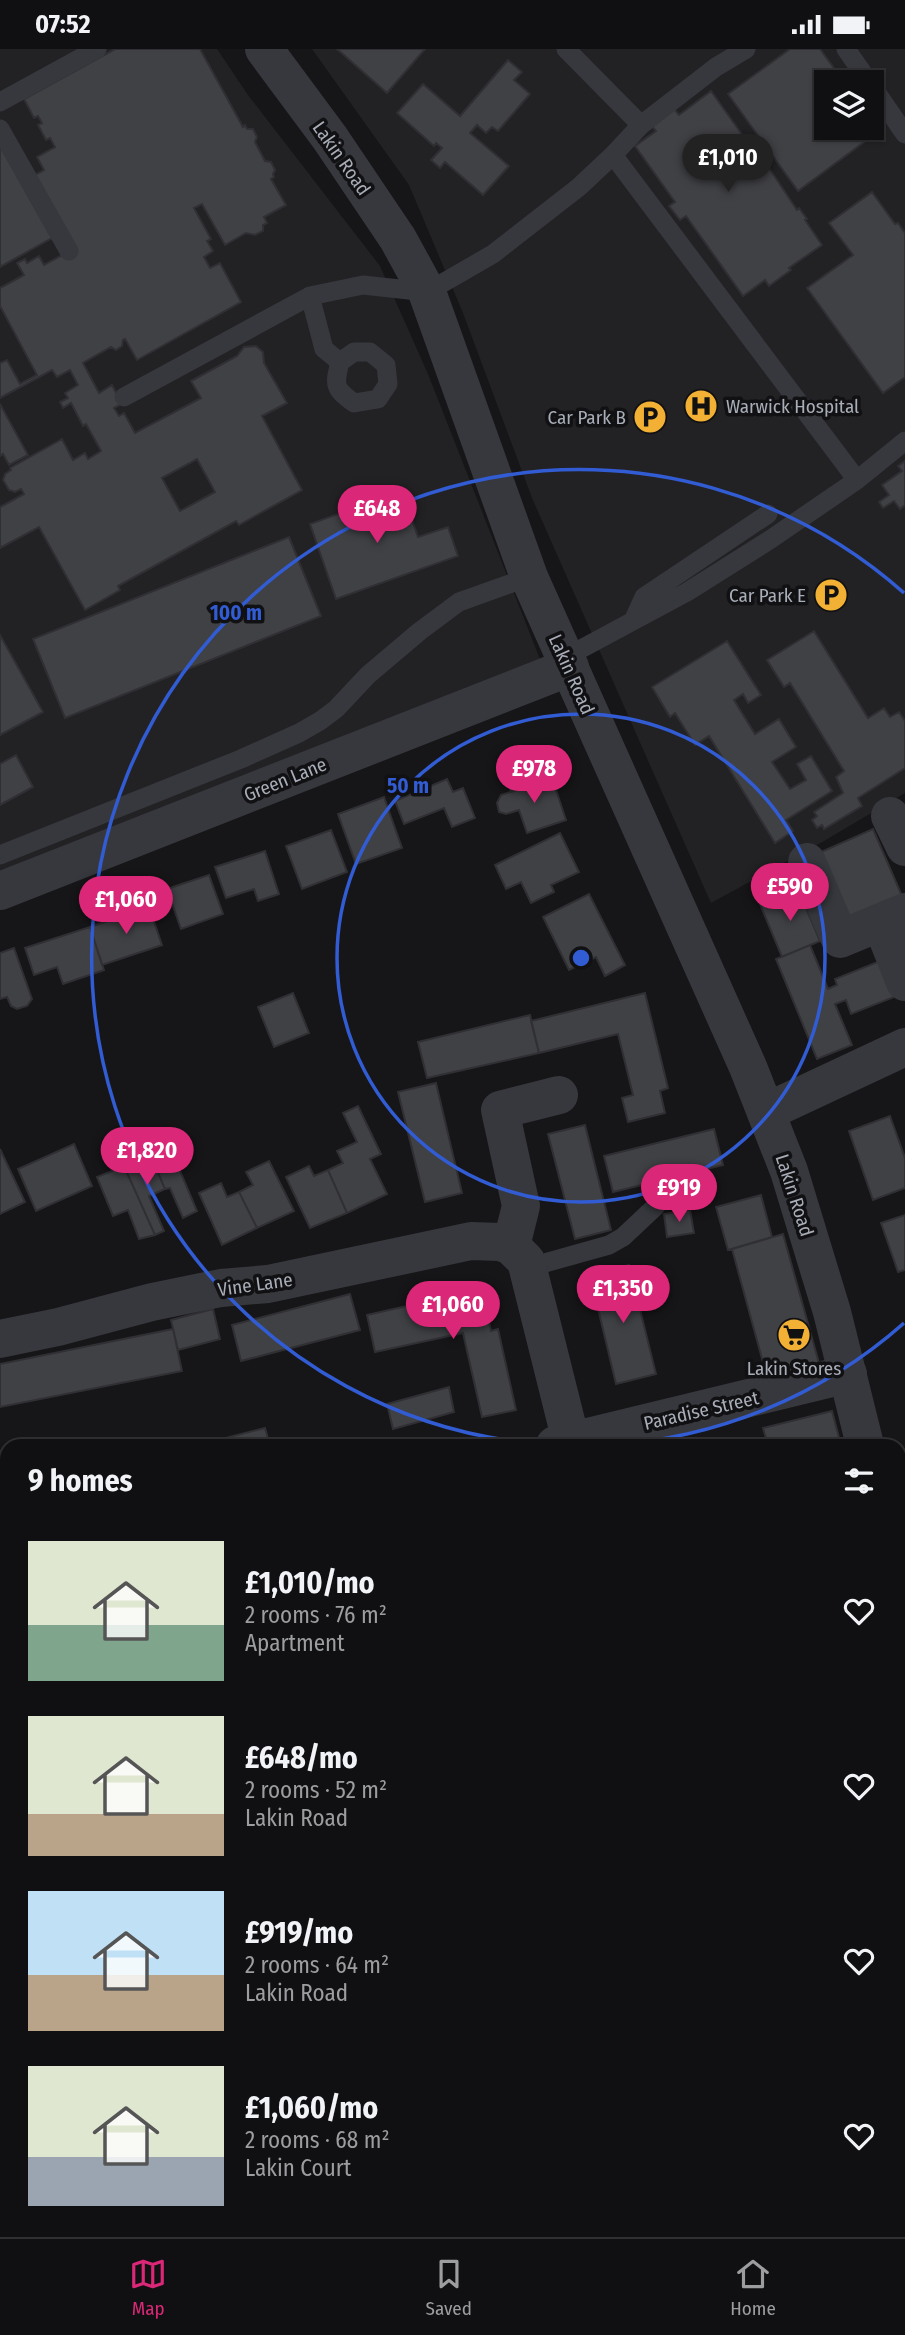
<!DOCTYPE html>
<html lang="en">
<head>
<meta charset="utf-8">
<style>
	:root { --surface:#101012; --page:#1e1e20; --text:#f1f3f6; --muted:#9c9d9f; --line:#303032; --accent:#db2777 }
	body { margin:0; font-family:"Fira Sans Condensed",sans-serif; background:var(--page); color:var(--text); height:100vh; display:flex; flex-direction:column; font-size:26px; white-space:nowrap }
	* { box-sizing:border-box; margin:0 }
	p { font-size:23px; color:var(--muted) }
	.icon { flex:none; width:38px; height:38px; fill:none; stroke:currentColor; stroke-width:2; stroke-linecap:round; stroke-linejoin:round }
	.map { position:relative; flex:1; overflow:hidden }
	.sheet { position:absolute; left:0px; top:1390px; width:906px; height:800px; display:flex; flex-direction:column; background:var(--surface); border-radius:21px 21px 0 0; box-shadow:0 2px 5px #0004,0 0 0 2px var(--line) }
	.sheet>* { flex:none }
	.fabs { position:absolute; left:814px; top:21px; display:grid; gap:14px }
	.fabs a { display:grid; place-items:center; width:70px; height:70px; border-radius:0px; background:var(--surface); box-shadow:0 2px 5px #0004,0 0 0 2px var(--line); font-size:35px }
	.price { position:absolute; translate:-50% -60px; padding:0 16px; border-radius:24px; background:var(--accent); color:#fff; font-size:23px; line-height:46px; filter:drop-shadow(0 2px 4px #0008) }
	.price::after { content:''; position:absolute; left:50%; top:42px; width:21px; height:16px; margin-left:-10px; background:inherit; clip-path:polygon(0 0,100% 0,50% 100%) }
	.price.selected { background:#222; color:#fff }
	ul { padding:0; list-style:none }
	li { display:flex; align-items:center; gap:21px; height:175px; padding:0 28px }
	li span { display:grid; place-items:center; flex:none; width:196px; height:140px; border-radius:0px; color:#555 }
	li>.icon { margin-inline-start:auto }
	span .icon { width:84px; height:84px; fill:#fffc; stroke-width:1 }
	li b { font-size:30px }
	h2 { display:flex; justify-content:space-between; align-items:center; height:84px; padding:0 28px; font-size:30px }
	.status { display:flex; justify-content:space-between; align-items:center; height:49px; padding:0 35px; background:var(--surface); direction:ltr }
	.status svg { height:19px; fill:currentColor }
	.menu { display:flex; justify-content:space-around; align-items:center; height:98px; border-top:2px solid var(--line); background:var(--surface); font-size:19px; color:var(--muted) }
	.menu a { display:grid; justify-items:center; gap:4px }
	.menu .selected { color:var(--accent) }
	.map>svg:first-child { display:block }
	.built { fill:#222225; fill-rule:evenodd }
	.green { fill:#1e261f }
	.building { fill:#404145; stroke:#303034; stroke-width:2; fill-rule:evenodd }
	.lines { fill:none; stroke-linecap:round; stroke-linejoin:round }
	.service { stroke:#37383d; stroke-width:19 }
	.minor { stroke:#37383d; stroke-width:38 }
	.tertiary { stroke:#37383d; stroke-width:38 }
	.rail { stroke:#4a4c52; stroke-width:5; stroke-dasharray:9 7; stroke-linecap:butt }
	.ring { fill:none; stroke:#325cd3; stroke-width:3.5 }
	.labels { text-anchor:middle; stroke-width:7; stroke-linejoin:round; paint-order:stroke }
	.street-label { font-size:19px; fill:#a8adb8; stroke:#111113 }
	.poi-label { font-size:19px; fill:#a8adb8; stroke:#111113; text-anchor:end }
	.centre { fill:#325cd3; stroke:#111113; stroke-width:3.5 }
	.ring-label { font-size:21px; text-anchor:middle; font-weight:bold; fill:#325cd3; stroke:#111113; stroke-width:7; stroke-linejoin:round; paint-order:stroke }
</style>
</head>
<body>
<div class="status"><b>07:52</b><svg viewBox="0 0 49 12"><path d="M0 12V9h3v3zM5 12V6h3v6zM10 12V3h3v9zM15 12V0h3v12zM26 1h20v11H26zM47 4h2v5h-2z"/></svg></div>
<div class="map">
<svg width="905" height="2188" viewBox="0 0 905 2188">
	<rect width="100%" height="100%" fill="#161618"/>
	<path class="built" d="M0,0H217L248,46L380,217L428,325L543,618L0,830Z
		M312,0H905V744L824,792L711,854L532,449L463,264L409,136ZM826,33H872V79H826Z
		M0,2019L7,2020V2161L0,2160Z
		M900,2039H905V2141H900Z"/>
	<path class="green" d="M0,2160L7,2161V2182H350L355,2188H0Z"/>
	<path class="building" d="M115,0H200L243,78L245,76L247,80H253L257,88L255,93L265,112L271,113L275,121L273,125L274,128L271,130L286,156L264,168L267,174L263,176V182L255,186L246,184L225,196L202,155L194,159L211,190L207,192L213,202L204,208L210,219L220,214L241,253L137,311L125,290L123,291L122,297L116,301L111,298L83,314L99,344L112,336L122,355L114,359L119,367L124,364L135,384L201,349L191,332L237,307L244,298L256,297L263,303L264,314L287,354L262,367L302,441L239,476L236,472L118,537L120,541L85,561L39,478L0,499V458L24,445L21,440L15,443L9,441L3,431L5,425L11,421L10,419L62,390L73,411L85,404L88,410L101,402L86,375L83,377L71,354L63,359L60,353L68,349L65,344L78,336L70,321L57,328L52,321L0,349V314L7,311L20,335L37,326L0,257V239L24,226L17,214L25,210L27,214L39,207L44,216L75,199L35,126L44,121L37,108L55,98L50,89L46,91L38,76L42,74L38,67L34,69L24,50ZM197,410L215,443L180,462L162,429Z
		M337,0H425L387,44Z
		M790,0H820L844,33H826V79H872V71L879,82L798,142L728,45Z
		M508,11L522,23L514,31L530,45L498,82L492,78L486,84L477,76L470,84L509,117L483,146L445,113L440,119L431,111L442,99L436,94L434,97L397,64L423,35L460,67Z
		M711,42L746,91L749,89L797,161L799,159L807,170L805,171L822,196L789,219L791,221L769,237L765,231L743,247L686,167L680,171L669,157L675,153L635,97L656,82L651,76L674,60L679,66Z
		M0,96L52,189L0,218Z
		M872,143L895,175L898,174L905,184V328L883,344L807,239L853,206L829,174Z
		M0,355L28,406L9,416L3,405L0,407Z
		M905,412V456L900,460L894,452L883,459L879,453L889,446L882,436L902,422L898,417Z
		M402,442L418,488L448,478L458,507L336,550L310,475Z
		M289,488L321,567L65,669L33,590Z
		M814,582L868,669L884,659L890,668L899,663L905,672V719L858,749L862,757L824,780L822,776L817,779L812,771L817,767L814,763L843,744L836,728L844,722L790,634L784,638L767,611Z
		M0,586L43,663L0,686Z
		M727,592L761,646L748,654L743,645L734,651L755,685L779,670L796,698L772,713L790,740L806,731L797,715L811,707L832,742L786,771L793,782L775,794L709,687L695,696L675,664L670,668L652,638Z
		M543,699L552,729L511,743L501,712Z
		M16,706L33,738L0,756V715Z
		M552,729L566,771L527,784L519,761L506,765L499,763L497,754L501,746Z
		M447,730L453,743L463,739L475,769L452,778L444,759L404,775L395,752Z
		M384,748L402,799L356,815L338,765Z
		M873,780L902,847L850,870L821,803Z
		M331,781L347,823L302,840L286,797Z
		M560,784L579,823L551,836L554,843L531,854L521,833L506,840L495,816Z
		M265,802L279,845L258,852L254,840L226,849L215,818Z
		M209,826L223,865L181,880L167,840Z
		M798,840L820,892L782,908L760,855Z
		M589,845L625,916L605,927L596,908L569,921L543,868Z
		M149,858L162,896L102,916L90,878Z
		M90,878L104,921L63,935L57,918L34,926L25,899Z
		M810,896L828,940L837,936L835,930L880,912L894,948L851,965L846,951L835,955L852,996L817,1010L776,910Z
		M14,899L32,950L27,957L17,960L11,957L7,948L0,950V904Z
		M293,944L309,984L274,998L258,958Z
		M645,944L668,1039L660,1042L665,1064L628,1073L622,1049L633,1046L618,985L539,1004L531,972Z
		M530,966L539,1004L427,1029L418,993Z
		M436,1034L462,1144L425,1153L398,1043Z
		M358,1057L381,1105L370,1110L387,1145L347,1164L328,1121L343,1114L337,1102L357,1093L343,1064Z
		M890,1067L905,1109V1139L873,1151L849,1082Z
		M585,1076L611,1181L575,1190L548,1085Z
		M714,1080L723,1116L613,1143L604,1107Z
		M74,1095L92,1137L36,1162L18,1120Z
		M169,1096L197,1162L183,1169L170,1139L165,1140L150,1105Z
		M0,1100L25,1153L0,1165Z
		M150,1105L165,1140L149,1147L164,1182L155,1186L124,1117Z
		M269,1112L294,1162L257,1179L239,1143L253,1136L246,1123Z
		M124,1117L155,1186L139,1190L128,1161L113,1167L97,1128Z
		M309,1117L314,1127L328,1121L347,1164L310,1179L286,1128Z
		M221,1134L227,1148L239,1143L257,1179L222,1196L199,1144Z
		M761,1146L772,1188L728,1201L716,1158Z
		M690,1161L694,1184L667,1188L664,1165Z
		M905,1166V1221L898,1223L881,1174Z
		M783,1185L819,1314L767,1328L732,1200Z
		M629,1216L656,1325L616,1335L590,1226Z
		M482,1240L491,1282L498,1280L516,1361L482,1368L463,1284L375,1303L367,1266Z
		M350,1245L360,1281L241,1312L232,1276Z
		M213,1260L220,1290L178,1301L171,1271Z
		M173,1280L182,1322L0,1358V1315Z
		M449,1338L454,1363L393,1380L387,1355Z
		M832,1362L841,1396H768L763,1379Z
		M265,1379L270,1396H198Z
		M0,1464L7,1471V1504L0,1511Z
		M902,1603L905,1612V1639L900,1641V1604Z
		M905,1659V1686L900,1687V1660Z
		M905,1686V1718L900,1721V1687Z"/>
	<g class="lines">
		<path class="service" d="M566,0L641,76
			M846,0L869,33
			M872,37L905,85
			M0,53L97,0
			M0,80L69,202
			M613,106L857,431
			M310,247L324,300L340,313L354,303H370L386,316L388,335L378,350L354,354C334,339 334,337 340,313
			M124,348L310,247L363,236L427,243L441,235L493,205L579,138L613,106L641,76L716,18L746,0
			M634,570L644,548L768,465
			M566,608L687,543L771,490L857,431L905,392
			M0,806L241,710L299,684L320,672L336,660L368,626L420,582L459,553L529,528
			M527,1219L609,1196L623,1188L656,1157
			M900,1647L905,1646
			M900,2018H905
			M426,2182L448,2188"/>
		<path class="minor" d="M890,767L905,798
			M807,813L840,890L905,863
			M0,842L570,618
			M881,873L905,933
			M559,1046L500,1061L521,1157L511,1197L526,1212L571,1392
			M766,1063L905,998
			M0,1290L58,1278L152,1253L221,1239L268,1235L471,1192L500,1193L511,1197
			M555,1396L848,1325
			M0,1542L7,1540
			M0,1581L7,1588
			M900,1742L905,1738"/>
		<path class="tertiary" d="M264,0L330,89L398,190L427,243L529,528L748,1018L789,1122L832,1263L865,1396
			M900,1514L905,1530"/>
		<path class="rail" d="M0,2066H7
			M0,2091H7
			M900,2091L905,2092
			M900,2116H905"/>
	</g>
	<g class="ring">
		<circle cx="581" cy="909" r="244"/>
		<path d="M904 1274A488 488 0 0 1 607 1396M555 1396A488 488 0 1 1 904 544"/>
	</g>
	<defs>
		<symbol id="hospital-disc" viewBox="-11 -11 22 22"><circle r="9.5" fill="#f2b134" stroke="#111113"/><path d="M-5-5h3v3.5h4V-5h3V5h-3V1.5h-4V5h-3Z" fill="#111"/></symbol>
		<symbol id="parking-disc" viewBox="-11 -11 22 22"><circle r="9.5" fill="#f2b134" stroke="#111113"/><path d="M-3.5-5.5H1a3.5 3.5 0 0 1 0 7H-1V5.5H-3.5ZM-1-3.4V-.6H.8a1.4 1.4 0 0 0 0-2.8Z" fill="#111"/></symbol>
		<symbol id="supermarket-disc" viewBox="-11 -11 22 22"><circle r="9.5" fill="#f2b134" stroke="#111113"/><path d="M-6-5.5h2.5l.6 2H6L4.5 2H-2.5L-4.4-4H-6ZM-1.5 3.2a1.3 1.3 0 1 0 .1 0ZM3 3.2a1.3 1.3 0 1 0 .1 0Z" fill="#111"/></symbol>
	</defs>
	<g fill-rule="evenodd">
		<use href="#hospital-disc" x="682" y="338" width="38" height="38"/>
		<use href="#parking-disc" x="631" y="349" width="38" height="38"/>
		<use href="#parking-disc" x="812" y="527" width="38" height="38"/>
		<use href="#supermarket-disc" x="775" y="1267" width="38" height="38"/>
	</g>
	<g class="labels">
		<g class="street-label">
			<text transform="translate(342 109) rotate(55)" y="7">Lakin Road</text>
			<text transform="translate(572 625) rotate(66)" y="7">Lakin Road</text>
			<text transform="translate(285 730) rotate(-22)" y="7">Green Lane</text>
			<text transform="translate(795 1146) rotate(72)" y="7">Lakin Road</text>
			<text transform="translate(255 1235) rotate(-8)" y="7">Vine Lane</text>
			<text transform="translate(701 1361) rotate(-13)" y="7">Paradise Street</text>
		</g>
		<g class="poi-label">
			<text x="726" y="364" text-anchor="start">Warwick Hospital</text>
			<text x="626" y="375">Car Park B</text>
			<text x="806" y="553">Car Park E</text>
			<text x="794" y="1326" text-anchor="middle">Lakin Stores</text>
		</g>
	</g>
	<circle cx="581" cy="909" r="10" class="centre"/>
	<g class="ring-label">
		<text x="236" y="571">100 m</text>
		<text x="408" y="744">50 m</text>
	</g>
</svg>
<div class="fabs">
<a><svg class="icon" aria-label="layers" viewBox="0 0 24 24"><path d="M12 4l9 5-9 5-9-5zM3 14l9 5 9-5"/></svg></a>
</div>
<b class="price selected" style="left:728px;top:145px">£1,010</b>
<b class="price" style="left:377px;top:496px">£648</b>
<b class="price" style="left:534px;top:756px">£978</b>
<b class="price" style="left:790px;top:874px">£590</b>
<b class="price" style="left:126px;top:887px">£1,060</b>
<b class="price" style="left:147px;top:1138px">£1,820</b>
<b class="price" style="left:679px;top:1175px">£919</b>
<b class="price" style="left:623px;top:1276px">£1,350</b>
<b class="price" style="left:453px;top:1292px">£1,060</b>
<section class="sheet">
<h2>9 homes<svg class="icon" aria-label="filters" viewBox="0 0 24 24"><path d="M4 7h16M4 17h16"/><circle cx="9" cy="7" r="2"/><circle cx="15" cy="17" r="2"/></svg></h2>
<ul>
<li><span style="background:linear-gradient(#dfe7d0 60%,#7fa58c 0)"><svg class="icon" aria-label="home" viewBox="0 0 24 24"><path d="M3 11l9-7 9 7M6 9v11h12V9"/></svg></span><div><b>£1,010/mo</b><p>2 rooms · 76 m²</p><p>Apartment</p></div><svg class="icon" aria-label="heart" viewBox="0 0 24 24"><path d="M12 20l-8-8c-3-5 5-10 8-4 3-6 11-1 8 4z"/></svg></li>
<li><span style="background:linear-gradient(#dfe7d0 70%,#b9a48a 0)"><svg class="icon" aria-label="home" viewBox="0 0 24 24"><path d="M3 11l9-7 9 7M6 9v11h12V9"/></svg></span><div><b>£648/mo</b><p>2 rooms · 52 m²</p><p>Lakin Road</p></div><svg class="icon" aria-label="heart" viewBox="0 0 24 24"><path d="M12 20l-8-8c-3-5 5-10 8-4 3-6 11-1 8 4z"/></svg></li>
<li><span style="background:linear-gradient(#bfe0f5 60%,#b9a48a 0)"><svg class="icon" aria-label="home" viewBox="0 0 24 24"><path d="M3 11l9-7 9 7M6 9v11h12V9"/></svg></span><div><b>£919/mo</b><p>2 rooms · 64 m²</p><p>Lakin Road</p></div><svg class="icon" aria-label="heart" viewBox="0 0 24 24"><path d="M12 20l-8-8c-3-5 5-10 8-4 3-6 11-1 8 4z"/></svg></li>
<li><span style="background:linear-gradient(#dfe7d0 65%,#9aa5b1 0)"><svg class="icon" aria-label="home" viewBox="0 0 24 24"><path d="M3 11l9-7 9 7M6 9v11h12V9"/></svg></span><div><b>£1,060/mo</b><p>2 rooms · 68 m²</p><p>Lakin Court</p></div><svg class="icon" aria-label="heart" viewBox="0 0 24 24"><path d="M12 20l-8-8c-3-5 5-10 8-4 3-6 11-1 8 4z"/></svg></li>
</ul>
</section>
</div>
<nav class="menu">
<a class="selected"><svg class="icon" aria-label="map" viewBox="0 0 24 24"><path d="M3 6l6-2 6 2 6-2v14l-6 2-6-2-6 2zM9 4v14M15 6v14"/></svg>Map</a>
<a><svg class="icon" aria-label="saved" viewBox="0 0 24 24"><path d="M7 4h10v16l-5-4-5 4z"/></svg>Saved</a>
<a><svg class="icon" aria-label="home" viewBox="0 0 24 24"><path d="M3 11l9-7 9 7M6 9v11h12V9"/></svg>Home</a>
</nav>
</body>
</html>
